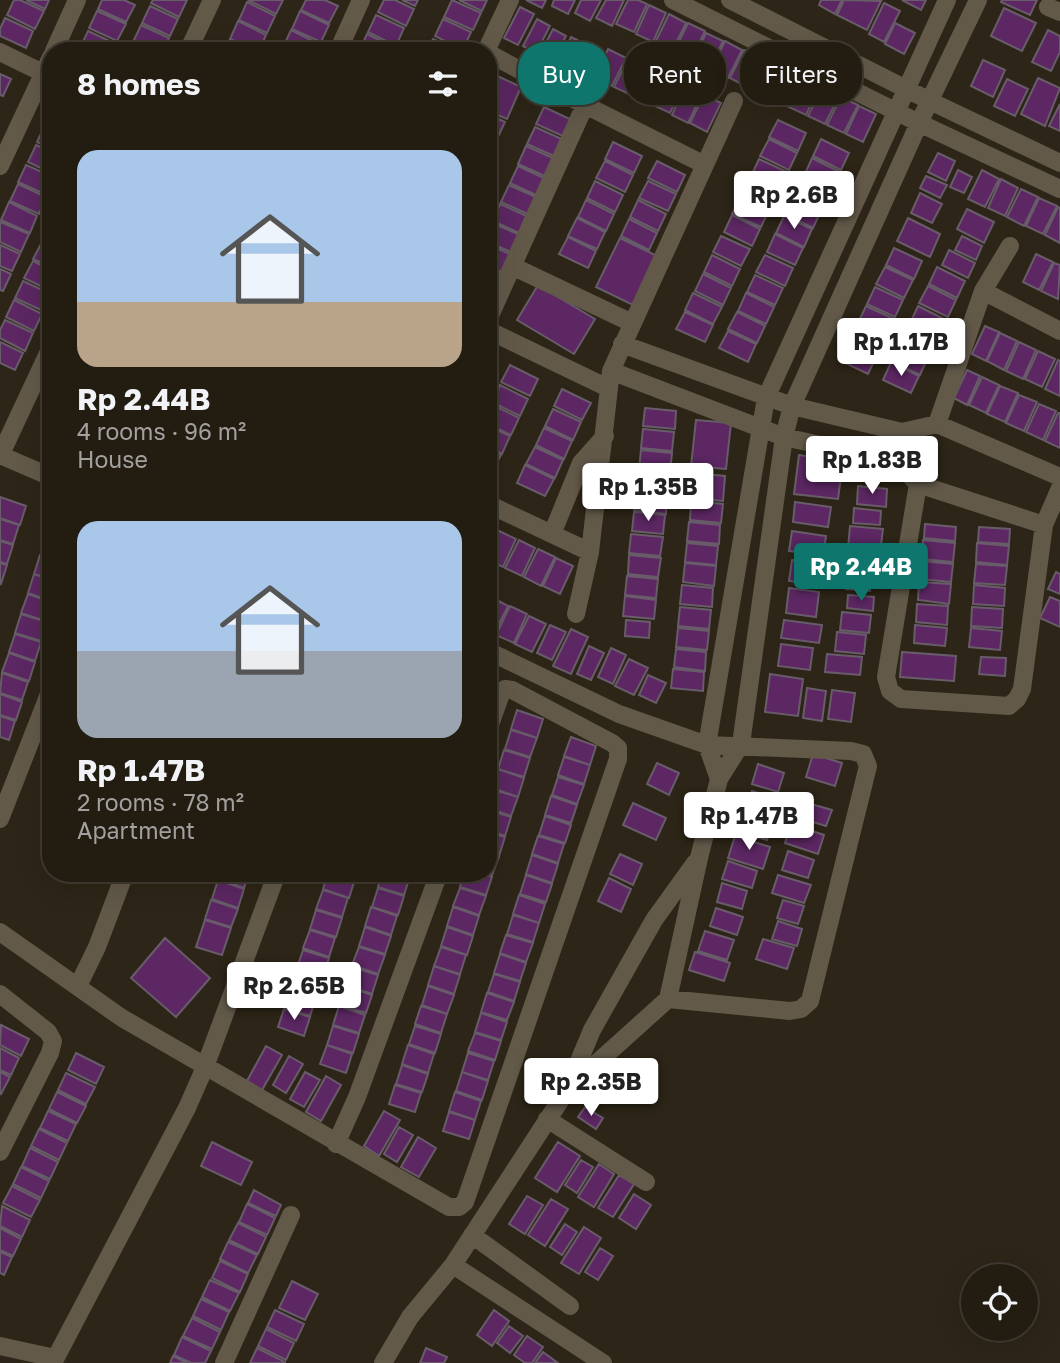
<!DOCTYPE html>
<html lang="en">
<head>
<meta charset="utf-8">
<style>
	:root { --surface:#221c11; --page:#2e291f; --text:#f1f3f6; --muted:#a2a19f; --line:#3f3a31; --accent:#0f766e }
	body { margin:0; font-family:"Golos Text",sans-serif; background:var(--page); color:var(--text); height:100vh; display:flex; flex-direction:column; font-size:26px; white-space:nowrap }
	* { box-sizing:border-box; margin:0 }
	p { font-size:23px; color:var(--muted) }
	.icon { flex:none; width:38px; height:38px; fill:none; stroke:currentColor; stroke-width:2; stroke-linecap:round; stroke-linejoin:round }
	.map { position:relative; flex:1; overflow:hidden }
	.details { position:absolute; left:42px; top:42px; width:455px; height:840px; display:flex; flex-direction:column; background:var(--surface); border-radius:28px; box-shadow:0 7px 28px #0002,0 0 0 2px var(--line) }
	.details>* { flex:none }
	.banner { position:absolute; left:518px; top:42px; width:436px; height:63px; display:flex; gap:14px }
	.tools { position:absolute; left:961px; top:1264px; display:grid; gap:14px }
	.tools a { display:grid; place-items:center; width:77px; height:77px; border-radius:50%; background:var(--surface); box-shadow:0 7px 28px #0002,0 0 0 2px var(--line); font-size:35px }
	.price { position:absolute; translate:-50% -60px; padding:0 16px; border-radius:7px; background:#fff; color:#222; font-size:23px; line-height:46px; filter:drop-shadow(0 2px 4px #0008) }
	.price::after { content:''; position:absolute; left:50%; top:42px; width:21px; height:16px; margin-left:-10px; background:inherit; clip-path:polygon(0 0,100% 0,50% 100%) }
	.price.selected { background:var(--accent); color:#fff }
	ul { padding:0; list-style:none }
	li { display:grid; align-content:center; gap:14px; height:371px; padding:0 35px }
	li span { display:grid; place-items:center; height:217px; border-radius:21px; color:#555 }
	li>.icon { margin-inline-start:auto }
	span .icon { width:126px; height:126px; fill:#fffc; stroke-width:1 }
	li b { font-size:30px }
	h2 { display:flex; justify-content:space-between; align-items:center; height:84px; padding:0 35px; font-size:30px }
	.chip { padding:0 24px; border-radius:28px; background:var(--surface); box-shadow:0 7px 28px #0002,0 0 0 2px var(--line); font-size:24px; line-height:63px }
	.chip.selected { background:var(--accent); color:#fff }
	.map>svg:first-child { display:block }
	.building { fill:#5c2763; stroke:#695c6a; stroke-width:2 }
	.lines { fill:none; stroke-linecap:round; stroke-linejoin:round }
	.minor { stroke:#625949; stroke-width:18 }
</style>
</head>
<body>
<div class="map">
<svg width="1060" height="1363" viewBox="0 0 1060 1363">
	<rect width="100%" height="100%" fill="#2d2517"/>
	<path class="building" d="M14,0H20L44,11L35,29L7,15Z
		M26,0H49L45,9Z
		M102,0H124L135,5L126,22L98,9Z
		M153,0H187L179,17L151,3Z
		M248,0H283L276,14Z
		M306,0H325L338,6L329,23L301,10Z
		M384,0H395L414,9L406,26L378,12Z
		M402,0H418L415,6Z
		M452,0L481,13L473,30L444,17Z
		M459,0H487L482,11Z
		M526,0H546L542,8Z
		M554,0H575L568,14L552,6Z
		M581,0H601L590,21L575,13Z
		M606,0H624L612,26L596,18Z
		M628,0H638L647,4L634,32L616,24Z
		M821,0H842L835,14L819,5Z
		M844,0L881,1L867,30L837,15Z
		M902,0H926L921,10Z
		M1002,0H1037L1030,15L1001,2Z
		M247,2L275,16L267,33L239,20Z
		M884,3L900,11L884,42L869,34Z
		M649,5L666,13L653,42L636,34Z
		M150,6L178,19L170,36L142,23Z
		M520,7L534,14L518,45L504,38Z
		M1004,8L1036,23L1022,51L991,36Z
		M97,11L126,24L117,41L89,28Z
		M300,11L329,25L321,42L292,29Z
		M669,14L686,23L672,51L655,43Z
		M376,15L404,28L396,46L368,32Z
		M5,18L33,31L26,48L0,36V29Z
		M443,19L471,32L463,50L435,36Z
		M537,19L550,26L536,53L523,46Z
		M238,21L266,35L259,51L230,39Z
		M688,23L705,31L691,60L674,52Z
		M895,23L915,33L904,54L885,44Z
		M141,25L169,38L163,51H151L133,42Z
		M553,29L566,36L554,59L541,52Z
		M291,30L319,44L316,51H290L283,47Z
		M1048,30L1060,36V52L1051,71L1032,62Z
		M88,31L116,44L113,51H86L80,48Z
		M706,33L723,41L710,69L693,61Z
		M367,34L395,48L394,51H359Z
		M571,37L583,43L571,67L559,61Z
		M433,39L459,51H427Z
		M229,41L249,51H224Z
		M725,41L742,50L728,78L711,70Z
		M132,45L144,51H129Z
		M585,47L600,54L590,76L575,69Z
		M608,49L626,58L612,86L595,78Z
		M744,50L761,58L747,87L730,78Z
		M628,59L645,67L631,95L614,87Z
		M763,60L780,68L767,97L750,89Z
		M983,60L1005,70L993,97L971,86Z
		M647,68L664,76L651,105L634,96Z
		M783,69L800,77L786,106L770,98Z
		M0,74L11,79L3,96L0,95Z
		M493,74L521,87L507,119L488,111V84Z
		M666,77L683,85L670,113L653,105Z
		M802,78L819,87L806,115L789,107Z
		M1038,78L1060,88L1045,126L1021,114Z
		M1007,79L1028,89L1015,116L994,106Z
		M685,86L702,94L688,123L672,115Z
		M822,88L839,96L825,124L808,116Z
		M704,95L721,103L707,132L690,123Z
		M841,97L858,105L844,133L827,125Z
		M1060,104V131L1049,126Z
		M859,106L876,114L863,142L846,134Z
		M544,107L572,120L565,137L536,124Z
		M488,114L505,122L497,139L488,135Z
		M778,120L806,133L798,151L769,137Z
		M45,125L51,128V149L37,142Z
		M535,127L564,140L556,157L527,144Z
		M488,138L497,142L489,160L488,159Z
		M769,139L797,153L789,170L760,156Z
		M821,139L849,153L841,170L813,156Z
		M613,142L642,156L634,173L605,159Z
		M36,145L51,152V173L28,162Z
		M526,146L555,159L547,177L518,164Z
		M938,153L955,161L946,181L928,172Z
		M812,158L840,172L832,189L804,176Z
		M759,159L787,172L779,189L751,176Z
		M605,161L633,175L625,192L596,178Z
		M657,161L685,175L677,192L648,178Z
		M26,165L51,176V186L47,195L18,182Z
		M518,166L546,179L538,196L510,183Z
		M958,170L972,177L964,193L950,187Z
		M982,170L999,179L985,207L968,199Z
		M926,176L947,185L940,198L920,188Z
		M750,178L778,191L770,208L742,195Z
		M802,178L831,192L822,209L794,195Z
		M1001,179L1018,188L1005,216L988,208Z
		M595,181L623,195L615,212L587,198Z
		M648,181L676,194L668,211L639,198Z
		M18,184L46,197L39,214L10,201Z
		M509,185L538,198L530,215L501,202Z
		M1021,189L1038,197L1024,226L1007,217Z
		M920,193L942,204L932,223L911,213Z
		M741,197L769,210L761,227L732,214Z
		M793,197L821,211L813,228L785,214Z
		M1039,198L1057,206L1043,234L1026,226Z
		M586,200L614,214L606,231L578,217Z
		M638,200L666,214L658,231L630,217Z
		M9,202L37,216L30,233L1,220Z
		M500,204L529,217L521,234L493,221Z
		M1058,207L1060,208V243L1045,235Z
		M967,209L994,222L984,243L957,229Z
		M732,215L760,229L752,246L724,232Z
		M784,216L812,229L804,247L776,233Z
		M577,218L605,232L597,249L568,236Z
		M908,218L940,234L930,257L897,241Z
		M629,219L657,233L649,250L621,236Z
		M0,222L29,234L21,252L0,242Z
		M51,223V244L43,240Z
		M492,223L520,235L513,253L488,242V231Z
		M775,234L803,248L795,265L767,252Z
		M721,236L750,249L741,266L713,252Z
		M962,236L982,246L976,260L955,250Z
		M568,237L596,251L588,268L559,254Z
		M620,238L659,257L635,306L596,287Z
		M42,242L51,246V267L33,259Z
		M488,244L512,255L504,273L488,266Z
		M0,245L20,254L12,271L0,266Z
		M894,248L922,261L914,279L886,265Z
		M949,250L975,263L968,278L942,265Z
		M1036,254L1053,262L1039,290L1023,282Z
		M712,255L740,269L732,286L704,272Z
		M765,255L793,268L785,286L756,272Z
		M33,261L51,270V291L24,278Z
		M1054,263L1060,265L1058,299L1041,291Z
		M885,267L913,280L904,298L876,284Z
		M937,267L965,281L957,298L929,284Z
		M488,268L503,275L495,293L488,289Z
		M0,269L11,274L3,291L0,290Z
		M703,274L731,288L723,305L695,291Z
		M755,275L783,288L775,305L747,292Z
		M23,281L51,294L43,311L15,298Z
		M538,285L595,319L574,354L517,320Z
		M928,286L956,300L948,317L919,303Z
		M875,287L903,300L895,317L867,304Z
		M693,293L722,307L713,324L685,310Z
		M746,293L774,307L766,324L738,311Z
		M14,300L42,314L34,331L6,317Z
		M866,306L894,319L886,336L858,323Z
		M918,306L946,320L938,337L910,323Z
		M685,312L713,325L705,342L676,329Z
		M737,312L765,326L757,343L728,329Z
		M5,320L33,333L25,351L0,338V330Z
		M857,325L885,338L876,355L849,341Z
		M909,325L937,339L929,356L901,342Z
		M985,326L999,332L986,361L972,354Z
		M728,331L756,344L748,362L719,348Z
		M1000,333L1017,341L1004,370L987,361Z
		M0,342L23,353L15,370L0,363Z
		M1019,342L1036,350L1023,379L1006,371Z
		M848,343L876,357L868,374L839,360Z
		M900,344L928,357L920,375L891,361Z
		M1038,351L1055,359L1042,387L1025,379Z
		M1058,360L1060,361V396L1045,389Z
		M891,362L919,376L911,393L883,380Z
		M510,365L538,379L530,396L501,382Z
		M967,370L980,376L967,405L954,398Z
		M982,377L999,385L986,413L969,405Z
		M500,385L528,399L520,416L492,402Z
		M1000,386L1018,393L1005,422L987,414Z
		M562,389L591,403L582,420L554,406Z
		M1019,395L1037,402L1024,431L1006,423Z
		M491,404L519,418L511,435L488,424V410Z
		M1039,404L1056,411L1043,440L1026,432Z
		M645,408L676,411L675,429L643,426Z
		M553,409L581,422L573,440L545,426Z
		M1058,413H1060V448L1045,441Z
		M696,420L731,423L726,469L691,466Z
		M488,426L510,436L502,454L488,447Z
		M544,428L572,441L564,459L536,445Z
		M643,429L674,432L672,451L641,448Z
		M535,447L563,460L555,478L526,464Z
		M488,449L501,455L492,472L488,470Z
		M641,450L672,453L670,472L639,469Z
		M799,455L843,462L838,499L794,494Z
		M525,465L554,479L545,496L517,483Z
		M639,471L670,474L668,493L636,490Z
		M694,473L725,476L723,501L692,498Z
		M858,486L887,489L886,507L857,504Z
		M636,492L667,495L666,514L634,510Z
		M0,497L26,506L20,525L0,518Z
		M691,501L723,504L721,523L690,520Z
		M795,502L831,507L828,527L793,522Z
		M854,508L881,511L880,525L853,523Z
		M634,512L665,515L663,534L632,531Z
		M0,519L19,525L13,544L0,540Z
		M689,522L720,525L719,544L687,541Z
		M925,524L956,527L955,541L924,538Z
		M488,525L497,529L488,548Z
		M850,526L883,529L880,553L848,549Z
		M979,527L1010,529L1009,544L978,542Z
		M499,531L516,539L503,567L488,560V553Z
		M792,531L826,536L823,556L789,551Z
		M631,534L663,537L660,556L629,553Z
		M47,535L51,536V557L41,554Z
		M519,540L535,548L522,576L505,568Z
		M923,540L955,543L953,562L922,559Z
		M0,541L13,545L7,564L0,562Z
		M687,543L718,546L716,565L685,562Z
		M977,543L1009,546L1007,565L976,562Z
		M538,549L555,557L541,586L524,577Z
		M40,555L51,558V579L34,574Z
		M629,555L661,558L658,577L628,574Z
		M845,556L877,559L876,571L844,568Z
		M556,558L573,566L560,594L543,586Z
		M792,560L826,564L823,586L789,581Z
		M921,561L953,564L951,582L920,579Z
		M0,563L7,565L1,584L0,583Z
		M685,563L716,566L714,586L683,582Z
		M976,564L1007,566L1005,585L974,583Z
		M1056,572L1060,574V594L1048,589Z
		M34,574L51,580V601L28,593Z
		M848,575L872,577L870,591L846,589Z
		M627,576L658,579L656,598L625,595Z
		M919,582L951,584L949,604L918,600Z
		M682,585L713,588L712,607L680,604Z
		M974,585L1005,588L1004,606L973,604Z
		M789,588L819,592L816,617L786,613Z
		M28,594L51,602L48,622L21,613Z
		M848,595L874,597L873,611L847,608Z
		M625,596L656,600L654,619L623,616Z
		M491,597L508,606L494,634L488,631V603Z
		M1050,597L1060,601V627L1040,618Z
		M917,604L948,606L947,625L916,622Z
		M510,606L527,614L514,643L496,635Z
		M680,607L711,610L709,629L678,626Z
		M972,607L1003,609L1002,628L971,626Z
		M842,612L871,615L869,633L840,630Z
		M21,614L47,622L41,641L15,633Z
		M529,616L546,624L532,652L515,644Z
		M626,620L650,622L649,638L625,636Z
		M784,620L822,625L819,643L781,638Z
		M550,625L566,632L552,660L537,653Z
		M915,625L947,628L945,646L914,643Z
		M678,628L709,631L707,650L676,647Z
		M971,628L1002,631L1000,650L969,647Z
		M571,629L588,637L571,674L553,666Z
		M837,632L866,635L864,654L835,651Z
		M15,634L41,642L35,661L9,652Z
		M781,644L813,648L810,670L778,666Z
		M589,646L604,653L591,680L577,674Z
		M611,648L626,655L613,684L598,677Z
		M676,649L706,652L705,671L674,667Z
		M902,652L956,656L954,681L900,677Z
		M9,653L35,662L29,681L2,672Z
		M827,654L862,657L860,675L825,672Z
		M981,657L1006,658L1005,676L979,674Z
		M629,659L648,668L634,695L615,686Z
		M673,669L704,672L703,691L671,688Z
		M2,673L28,682L22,700L0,693Z
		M770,674L803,679L798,716L765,712Z
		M648,675L666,683L656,703L639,695Z
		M807,688L826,691L822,721L803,718Z
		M832,690L855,693L851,722L828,719Z
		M0,694L22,702L16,720L0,715Z
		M517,710L543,719L537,738L511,729Z
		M0,716L15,721L9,740L0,737Z
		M511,730L537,738L530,757L505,749Z
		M571,737L596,746L590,765L564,756Z
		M504,750L530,758L524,777L498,769Z
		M813,754L842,763L835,786L806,777Z
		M564,757L590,765L584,784L558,775Z
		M657,763L679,773L669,795L647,784Z
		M758,764L784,773L778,792L752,784Z
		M498,769L524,778L518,797L492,788Z
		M558,777L584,785L577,804L552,795Z
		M491,789L518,797L511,816L488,808Z
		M752,791L778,799L773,815L747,807Z
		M551,796L577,805L571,823L545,815Z
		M804,802L832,810L826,826L800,818Z
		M633,803L666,818L656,840L623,825Z
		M488,810L511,817L505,836L488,830Z
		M743,812L773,822L767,840L737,831Z
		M545,816L571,825L565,843L539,835Z
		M791,824L824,835L818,854L785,843Z
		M488,832L505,837L499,856L488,852Z
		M538,836L564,844L558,863L532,854Z
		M735,836L770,847L763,869L728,858Z
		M788,851L814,860L808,878L782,870Z
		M488,853L499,857L492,875L486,873H488Z
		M620,854L642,864L633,885L610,874Z
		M532,855L558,864L552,883L526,874Z
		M728,861L757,871L752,888L722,879Z
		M220,873H249L244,888L218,879Z
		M328,873H337L355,879L349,898L323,889Z
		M382,873H400L410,876L404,895L378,887Z
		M464,873H482L492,877L486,895L460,887Z
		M526,875L552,884L546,902L520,894Z
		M778,875L811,885L804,903L772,893Z
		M609,878L631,889L621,912L598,901Z
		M218,880L244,889L238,908L212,899Z
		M722,883L747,891L742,909L717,902Z
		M378,888L404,896L398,915L372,907Z
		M460,888L486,896L479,915L453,906Z
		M323,890L348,898L342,917L316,909Z
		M519,895L545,904L539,923L513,914Z
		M211,900L238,909L231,927L205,919Z
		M783,900L804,906L798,924L777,918Z
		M371,907L397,916L391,935L365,926Z
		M453,907L479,916L473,935L447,926Z
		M716,908L743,917L737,935L710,926Z
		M316,910L342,918L336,937L310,929Z
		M513,915L539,923L533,942L507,934Z
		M205,920L231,928L222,955L196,947Z
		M778,921L802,929L797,946L772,939Z
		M365,927L391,936L385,954L359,946Z
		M447,927L473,936L467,955L441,946Z
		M310,930L335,938L329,957L303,948Z
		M705,931L734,940L727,960L698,951Z
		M506,935L533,943L526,962L500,953Z
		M165,938L210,978L176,1017L131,978Z
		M763,939L794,948L787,969L756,959Z
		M359,947L385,955L378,974L352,965Z
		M441,947L466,955L460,974L434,966Z
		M303,950L329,958L323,977L297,968Z
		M695,952L730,963L724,981L689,970Z
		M500,954L526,963L520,981L494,973Z
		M434,966L460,975L454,994L428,985Z
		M352,967L378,975L372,994L346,985Z
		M297,969L323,978L316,996L291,988Z
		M494,974L520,982L514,1001L488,992Z
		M346,986L372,995L366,1013L340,1005Z
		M428,986L454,995L447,1014L422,1005Z
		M290,989L316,998L310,1016L284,1008Z
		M487,993L514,1002L507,1020L481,1012Z
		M339,1006L365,1015L359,1033L333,1025Z
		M421,1006L447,1014L441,1033L415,1024Z
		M284,1009L310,1017L304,1036L278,1027Z
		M481,1013L507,1022L501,1040L475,1032Z
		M1,1025L29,1039L21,1056L0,1045Z
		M333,1026L359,1034L353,1053L327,1045Z
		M415,1026L441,1034L435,1053L409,1044Z
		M475,1033L501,1041L495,1060L468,1051Z
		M327,1045L352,1054L346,1073L320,1064Z
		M408,1045L434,1054L428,1073L402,1064Z
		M266,1046L282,1055L262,1090L247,1081Z
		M0,1048L19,1058L11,1075L0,1070Z
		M76,1053L104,1067L96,1084L68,1070Z
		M468,1053L494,1061L488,1080L462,1072Z
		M289,1056L303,1064L286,1093L273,1085Z
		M402,1065L428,1074L422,1092L396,1084Z
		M0,1072L10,1077L1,1094L0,1093Z
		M305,1072L320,1080L304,1107L290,1099Z
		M462,1072L488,1081L482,1100L456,1091Z
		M66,1073L95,1087L86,1104L58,1090Z
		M326,1076L341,1085L321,1121L306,1112Z
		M395,1085L421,1093L415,1112L389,1104Z
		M57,1092L86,1106L77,1123L49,1109Z
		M455,1092L481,1101L475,1120L449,1111Z
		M585,1107L603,1118L596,1129L578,1117Z
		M48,1111L76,1124L68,1141L40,1128Z
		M384,1111L400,1120L379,1156L364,1146Z
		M449,1112L475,1120L469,1139L443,1131Z
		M399,1127L413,1135L397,1162L384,1154Z
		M39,1129L67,1143L59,1160L31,1146Z
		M418,1137L436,1148L419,1177L401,1167Z
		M212,1142L252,1162L241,1185L201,1166Z
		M558,1142L580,1156L557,1192L535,1178Z
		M30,1148L58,1162L50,1179L22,1166Z
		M581,1160L593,1167L577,1193L565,1185Z
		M599,1164L614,1174L594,1207L578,1197Z
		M21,1167L49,1181L41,1198L13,1184Z
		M619,1175L634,1184L613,1217L598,1208Z
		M12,1186L40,1200L31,1217L3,1203Z
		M254,1190L281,1205L276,1216L248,1203Z
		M634,1194L651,1205L636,1229L619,1218Z
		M527,1196L543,1205L525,1234L509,1224Z
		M551,1199L568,1209L545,1246L528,1235Z
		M247,1204L275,1218L267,1235L239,1222Z
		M2,1206L30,1220L22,1237L0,1226Z
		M238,1223L266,1237L258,1254L229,1240Z
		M565,1224L577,1232L562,1255L550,1247Z
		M584,1227L601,1238L579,1274L561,1263Z
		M0,1228L21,1239L13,1256L0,1250Z
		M228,1242L257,1255L248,1273L220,1259Z
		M600,1248L613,1256L598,1280L585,1272Z
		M0,1252L12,1257L4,1275L0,1273Z
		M220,1261L248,1274L240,1292L212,1278Z
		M210,1280L239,1293L230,1311L202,1297Z
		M292,1281L318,1294L305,1320L279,1308Z
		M201,1299L229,1312L221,1330L193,1316Z
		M275,1310L304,1324L296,1341L267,1327Z
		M494,1310L509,1321L492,1346L477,1335Z
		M192,1318L220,1332L212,1349L183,1336Z
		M509,1326L523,1336L510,1353L497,1343Z
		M266,1329L294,1343L286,1360L258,1346Z
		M527,1336L543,1347L532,1363H525L514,1355Z
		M182,1337L211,1351L205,1363H191L174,1355Z
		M257,1348L285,1362V1363H250Z
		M426,1348L447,1357L444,1363H420Z
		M543,1352L558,1363H535Z
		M173,1356L187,1363H170Z"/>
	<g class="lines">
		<path class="minor" d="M673,0L919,123L1060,189
			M730,0L930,101L1060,163
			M1048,7L1060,12
			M54,51L77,0
			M188,51L212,0
			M338,51L361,0
			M486,51L510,0
			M0,52L51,77
			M488,53L585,105L705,165
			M0,166L51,57
			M512,266L632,323
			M983,291L1060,331
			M488,320L585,105
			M488,330L608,388
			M622,344L792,406L902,432L937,424L1060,477
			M611,371L784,437L897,462L918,484L1044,525
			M937,424L983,291L1010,246
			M0,455L51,477
			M0,456L51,347
			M918,484L886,677L890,691L901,699L1009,706L1017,699L1022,689L1044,525L1060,488
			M488,504L590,552
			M552,534L581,463L605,436
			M576,614L590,552L611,371L734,101
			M488,651L619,714L707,745L851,751L863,754L868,766L810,1001L801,1009L790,1011L668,999
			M719,779L707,745L766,398L947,0
			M0,819L51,689
			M0,932L122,1018L449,1207H459L465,1202L618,759V748L612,743L512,690L505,689L501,694L488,730
			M78,986L97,947L125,873
			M0,994L48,1032L53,1041L50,1053L0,1152
			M567,1090L668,999L699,858L719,779L741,744L784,437L792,406L919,123L978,0
			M547,1119L646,1182
			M336,1144L357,1097L439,873
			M472,1235L570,1306
			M453,1265L603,1363
			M0,1346L55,1358
			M53,1363L187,1108L205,1067L277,873
			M224,1363L291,1215
			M383,1363L410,1317L453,1265L567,1090L592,1030L654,920L695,863"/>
	</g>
</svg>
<div class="tools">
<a><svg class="icon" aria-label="locate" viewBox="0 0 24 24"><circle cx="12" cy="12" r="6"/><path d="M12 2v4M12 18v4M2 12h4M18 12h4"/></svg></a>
</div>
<b class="price" style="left:794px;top:231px">Rp 2.6B</b>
<b class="price" style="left:901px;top:378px">Rp 1.17B</b>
<b class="price" style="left:872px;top:496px">Rp 1.83B</b>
<b class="price" style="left:648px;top:523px">Rp 1.35B</b>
<b class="price selected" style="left:861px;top:603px">Rp 2.44B</b>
<b class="price" style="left:749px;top:852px">Rp 1.47B</b>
<b class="price" style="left:294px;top:1022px">Rp 2.65B</b>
<b class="price" style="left:591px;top:1118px">Rp 2.35B</b>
<div class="banner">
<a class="chip selected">Buy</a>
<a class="chip">Rent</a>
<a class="chip">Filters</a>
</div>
<section class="details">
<h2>8 homes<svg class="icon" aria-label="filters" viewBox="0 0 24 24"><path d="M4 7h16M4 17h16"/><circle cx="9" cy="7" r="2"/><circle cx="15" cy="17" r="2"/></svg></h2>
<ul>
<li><span style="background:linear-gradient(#a9c7e8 70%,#b9a48a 0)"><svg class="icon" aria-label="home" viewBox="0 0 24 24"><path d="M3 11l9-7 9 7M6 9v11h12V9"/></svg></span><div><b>Rp 2.44B</b><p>4 rooms · 96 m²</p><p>House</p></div></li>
<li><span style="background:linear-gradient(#a9c7e8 60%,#9aa5b1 0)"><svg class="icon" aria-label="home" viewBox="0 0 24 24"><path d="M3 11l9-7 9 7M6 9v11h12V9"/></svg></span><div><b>Rp 1.47B</b><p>2 rooms · 78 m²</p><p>Apartment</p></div></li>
</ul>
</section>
</div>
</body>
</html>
